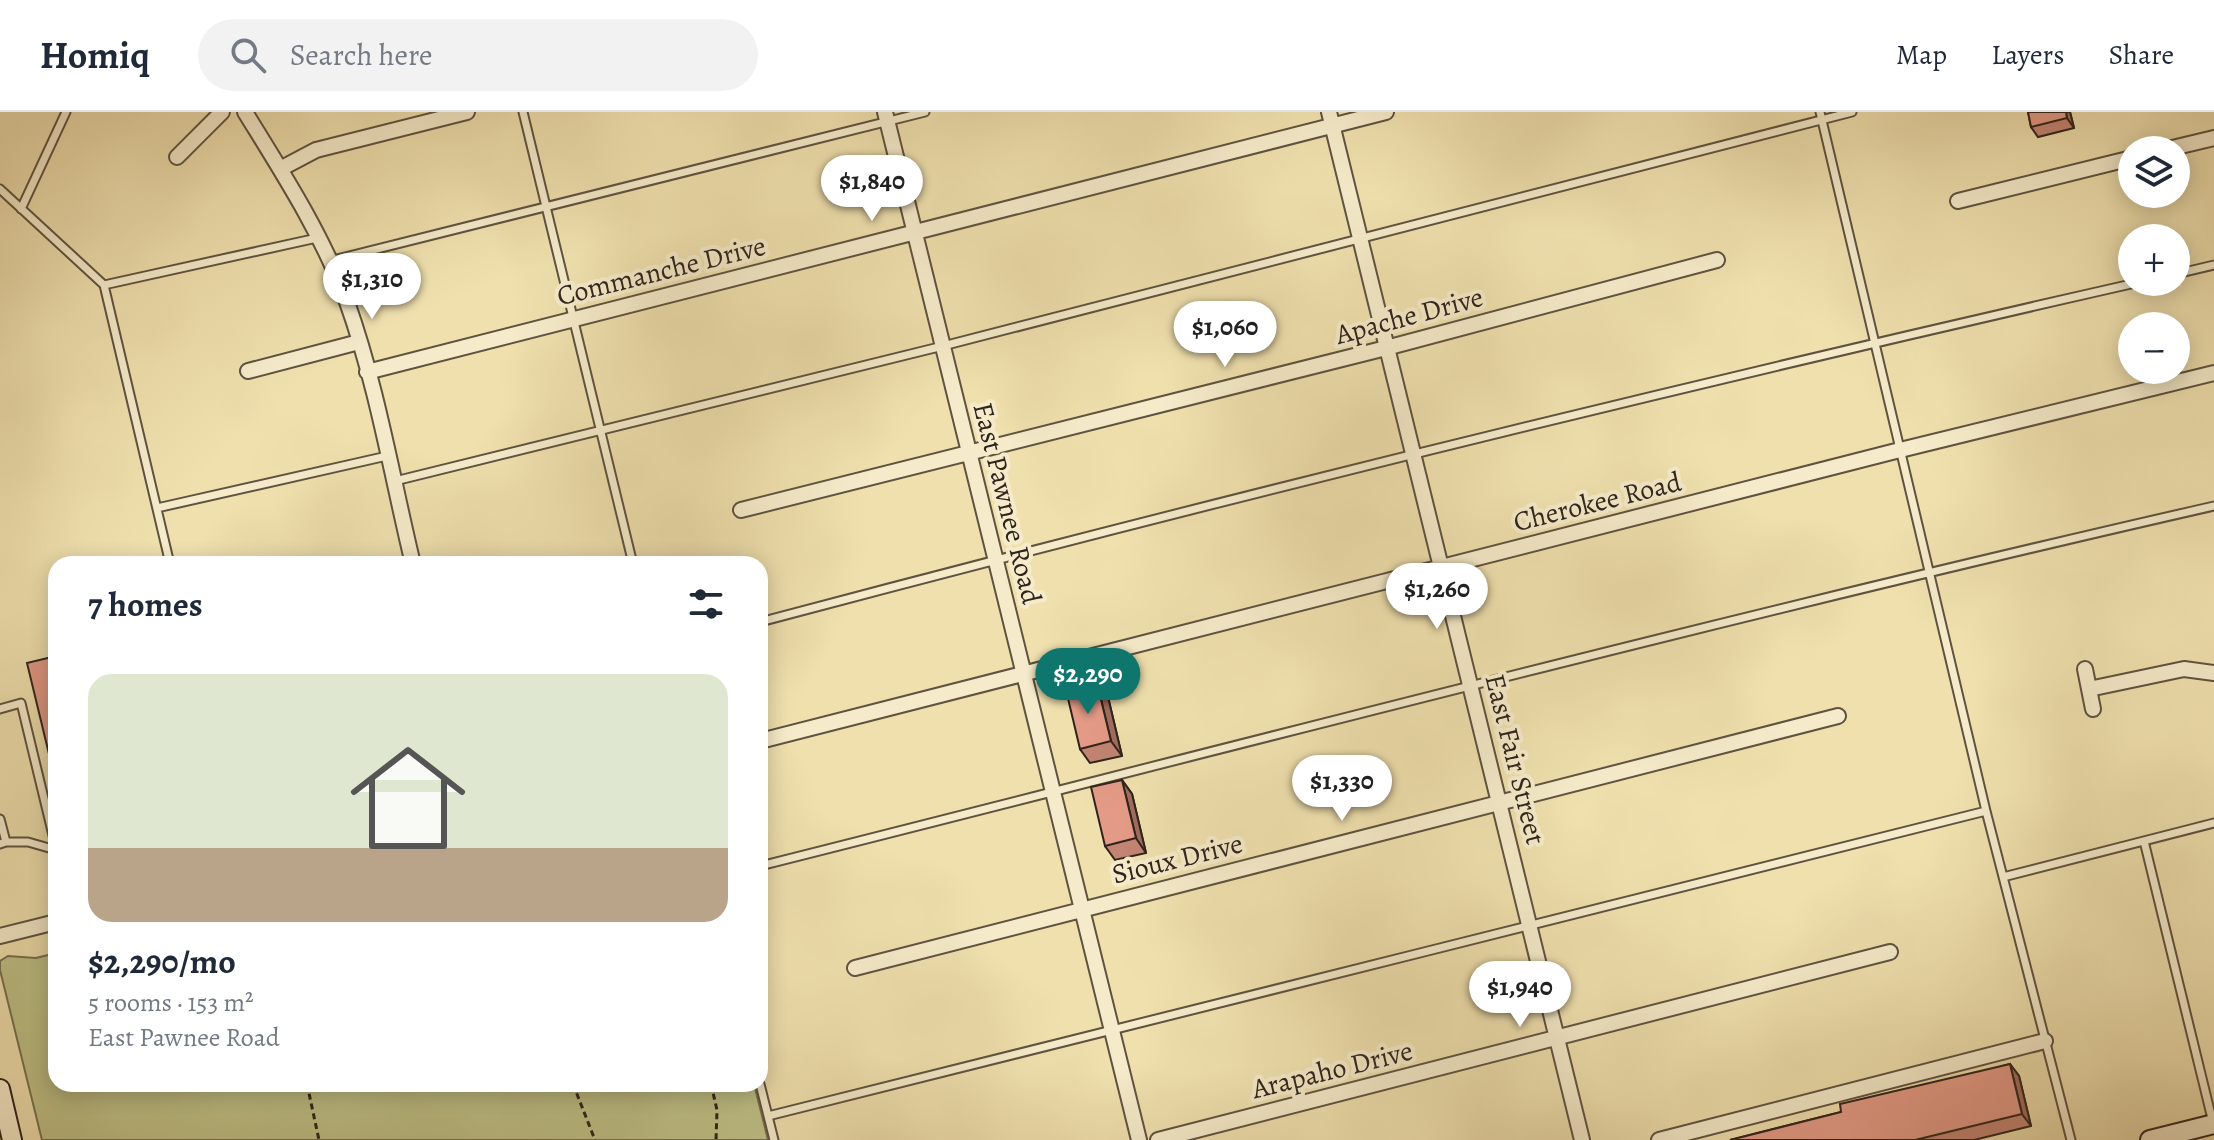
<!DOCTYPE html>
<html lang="en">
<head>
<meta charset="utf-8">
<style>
	:root { --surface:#fff; --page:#f2f2f3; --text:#1f2937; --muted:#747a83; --line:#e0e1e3; --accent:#0f766e }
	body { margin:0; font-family:Alegreya,serif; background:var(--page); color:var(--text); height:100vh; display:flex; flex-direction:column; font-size:30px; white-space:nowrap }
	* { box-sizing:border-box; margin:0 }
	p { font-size:26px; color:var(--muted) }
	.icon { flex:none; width:44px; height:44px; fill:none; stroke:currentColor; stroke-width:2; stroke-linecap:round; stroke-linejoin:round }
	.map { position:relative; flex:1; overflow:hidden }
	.sheet { position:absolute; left:48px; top:444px; width:720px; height:536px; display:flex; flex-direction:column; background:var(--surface); border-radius:24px; box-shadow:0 4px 20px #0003 }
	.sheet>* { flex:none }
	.buttons { position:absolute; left:2118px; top:24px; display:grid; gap:16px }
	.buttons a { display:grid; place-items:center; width:72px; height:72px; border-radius:50%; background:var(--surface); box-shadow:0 4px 20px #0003; font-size:40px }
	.price { position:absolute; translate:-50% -68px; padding:0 18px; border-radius:28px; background:#fff; color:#222; font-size:26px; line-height:52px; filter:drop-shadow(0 2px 4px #0008) }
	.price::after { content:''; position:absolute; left:50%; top:48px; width:24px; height:18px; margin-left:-12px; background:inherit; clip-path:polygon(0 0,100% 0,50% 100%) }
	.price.on { background:var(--accent); color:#fff }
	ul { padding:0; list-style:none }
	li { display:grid; align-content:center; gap:16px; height:424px; padding:0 40px }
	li+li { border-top:2px solid var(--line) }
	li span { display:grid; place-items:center; height:248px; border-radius:24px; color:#555 }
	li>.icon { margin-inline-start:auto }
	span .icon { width:144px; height:144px; fill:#fffc; stroke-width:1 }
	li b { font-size:34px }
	h2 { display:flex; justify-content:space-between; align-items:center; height:96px; padding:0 40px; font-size:34px }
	header { display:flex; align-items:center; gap:48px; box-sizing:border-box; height:112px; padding:0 40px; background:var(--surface); border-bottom:2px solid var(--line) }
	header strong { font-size:38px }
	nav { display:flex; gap:44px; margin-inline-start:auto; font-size:28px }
	.search { width:560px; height:72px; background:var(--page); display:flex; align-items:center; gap:20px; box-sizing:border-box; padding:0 28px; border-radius:44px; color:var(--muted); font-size:30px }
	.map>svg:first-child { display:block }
	.green { fill:#bec187; stroke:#767252; stroke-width:2 }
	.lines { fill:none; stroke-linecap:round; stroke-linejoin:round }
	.service-casing { stroke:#5f5340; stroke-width:11 }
	.minor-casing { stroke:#5f5340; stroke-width:18 }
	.secondary-casing { stroke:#2f241c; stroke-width:22 }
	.path { stroke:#2f241c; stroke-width:3; stroke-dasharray:6 4; stroke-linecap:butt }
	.service { stroke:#f5ebca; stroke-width:7 }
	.minor { stroke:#f5ebca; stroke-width:14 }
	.secondary { stroke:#f5ebca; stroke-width:18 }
	.wall { fill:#c38473; stroke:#2f241c; stroke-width:2 }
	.shaded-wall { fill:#9f6c5e; stroke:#2f241c; stroke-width:2 }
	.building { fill:#e39a86; stroke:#2f241c; stroke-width:2 }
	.labels { text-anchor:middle; stroke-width:8; stroke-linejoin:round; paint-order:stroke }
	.street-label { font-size:28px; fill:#2f241c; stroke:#f5ebca }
</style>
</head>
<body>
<header>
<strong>Homiq</strong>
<div class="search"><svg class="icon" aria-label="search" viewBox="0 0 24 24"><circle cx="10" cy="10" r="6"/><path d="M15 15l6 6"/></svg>Search here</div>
<nav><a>Map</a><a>Layers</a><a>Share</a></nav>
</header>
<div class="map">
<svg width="2214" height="1028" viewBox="0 0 2214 1028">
	<rect width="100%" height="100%" fill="#efe0ae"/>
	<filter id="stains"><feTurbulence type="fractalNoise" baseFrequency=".0025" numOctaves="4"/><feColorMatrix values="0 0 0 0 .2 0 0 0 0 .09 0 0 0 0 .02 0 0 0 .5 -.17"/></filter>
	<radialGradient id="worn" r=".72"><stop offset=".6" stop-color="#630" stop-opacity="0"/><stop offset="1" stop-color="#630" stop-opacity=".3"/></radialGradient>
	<path class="green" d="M56,841V972H754L768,1028H42L0,858V849L8,844L36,846Z"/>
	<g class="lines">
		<defs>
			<path id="service" d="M523,0L633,452
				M1820,0L1986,699L2071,1028
				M0,77L104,173L170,452
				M21,97L66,0
				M329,149L925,0
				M2176,162L2214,153
				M104,173L317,126
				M395,369L943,234L1852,0
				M157,396L387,344
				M760,510C1218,388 1678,275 2140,170
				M0,597L21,591L56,736
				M0,707L6,730L0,732
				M2144,729L2213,1011
				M6,730H28L56,738
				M760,754C1244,632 1727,505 2214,394
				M2003,765L2214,711
				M760,972L774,1028
				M768,1004C1174,905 1580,799 1986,699"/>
			<path id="minor" d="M245,0C282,60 323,123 347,190C377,274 392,365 413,452
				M885,0L1139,1028
				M1329,0L1582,1028
				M2164,38L2214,26
				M177,45L222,0
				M280,57L316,38L467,0
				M1958,89L2132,46
				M248,259L359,230
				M367,260L1386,0
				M741,398L1386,236L1717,148
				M2085,557L2093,597
				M2089,577L2184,557L2214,561
				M760,629L1892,340L2214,261
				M0,824L56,810
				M855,856L1838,604
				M1158,1028L1890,840
				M1659,1028L2045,929"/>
			<path id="secondary" d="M0,977L12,1028
				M2150,1028L2214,1012"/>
		</defs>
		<use href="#service" class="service-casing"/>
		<use href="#minor" class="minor-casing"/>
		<use href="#secondary" class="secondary-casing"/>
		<path class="path" d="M307,972L319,1028
			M573,972L595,1028
			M711,972L717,998L716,1028"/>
		<use href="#service" class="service"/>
		<use href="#minor" class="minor"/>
		<use href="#secondary" class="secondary"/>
	</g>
	<path class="wall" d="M2028,0H2070L2074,16L2038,25L2031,15Z
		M1097,571L1108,585L1122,644L1090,651L1080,637Z
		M1122,668L1132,682L1146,741L1115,748L1105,734Z
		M2010,952L2019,964L2031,1014L1974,1028H1730L1841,1000Z"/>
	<path class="shaded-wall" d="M2066,0H2070L2074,16L2067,6Z
		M1097,571L1108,585L1122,644L1111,629Z
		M1122,668L1132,682L1146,741L1136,726Z
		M2010,952L2019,964L2031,1014L2022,1002Z"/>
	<path class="building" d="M2028,0H2066L2067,6L2031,15Z
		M56,544V671L27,551Z
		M1097,571L1111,629L1080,637L1066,578Z
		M1122,668L1136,726L1105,734L1091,675Z
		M2010,952L2022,1002L1915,1028H1730L1841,1000L1840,992Z"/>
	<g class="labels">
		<g class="street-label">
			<text transform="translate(661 158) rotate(-14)" y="10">Commanche Drive</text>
			<text transform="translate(1409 203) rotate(-15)" y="10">Apache Drive</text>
			<text transform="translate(1597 389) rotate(-14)" y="10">Cherokee Road</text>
			<text transform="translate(1008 391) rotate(76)" y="10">East Pawnee Road</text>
			<text transform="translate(1516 647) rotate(76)" y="10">East Fair Street</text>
			<text transform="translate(1177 746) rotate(-14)" y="10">Sioux Drive</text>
			<text transform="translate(1332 957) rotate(-14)" y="10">Arapaho Drive</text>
		</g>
	</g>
	<rect width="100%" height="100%" filter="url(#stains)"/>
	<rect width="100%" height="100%" fill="url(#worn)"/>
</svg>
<div class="buttons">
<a><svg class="icon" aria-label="layers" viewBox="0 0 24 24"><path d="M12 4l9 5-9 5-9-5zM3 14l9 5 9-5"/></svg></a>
<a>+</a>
<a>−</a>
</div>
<b class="price" style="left:872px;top:111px">$1,840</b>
<b class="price" style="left:372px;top:209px">$1,310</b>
<b class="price" style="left:1225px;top:257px">$1,060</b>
<b class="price" style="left:1437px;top:519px">$1,260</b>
<b class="price on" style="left:1088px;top:604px">$2,290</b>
<b class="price" style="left:1342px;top:711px">$1,330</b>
<b class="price" style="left:1520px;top:917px">$1,940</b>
<section class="sheet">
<h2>7 homes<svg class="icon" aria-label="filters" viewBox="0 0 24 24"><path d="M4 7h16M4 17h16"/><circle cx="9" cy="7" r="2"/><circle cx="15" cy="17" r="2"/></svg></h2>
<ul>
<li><span style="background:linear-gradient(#dfe7d0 70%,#b9a48a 0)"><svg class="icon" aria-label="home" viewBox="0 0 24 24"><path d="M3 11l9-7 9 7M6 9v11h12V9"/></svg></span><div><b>$2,290/mo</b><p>5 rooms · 153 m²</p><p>East Pawnee Road</p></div></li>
</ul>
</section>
</div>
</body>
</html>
